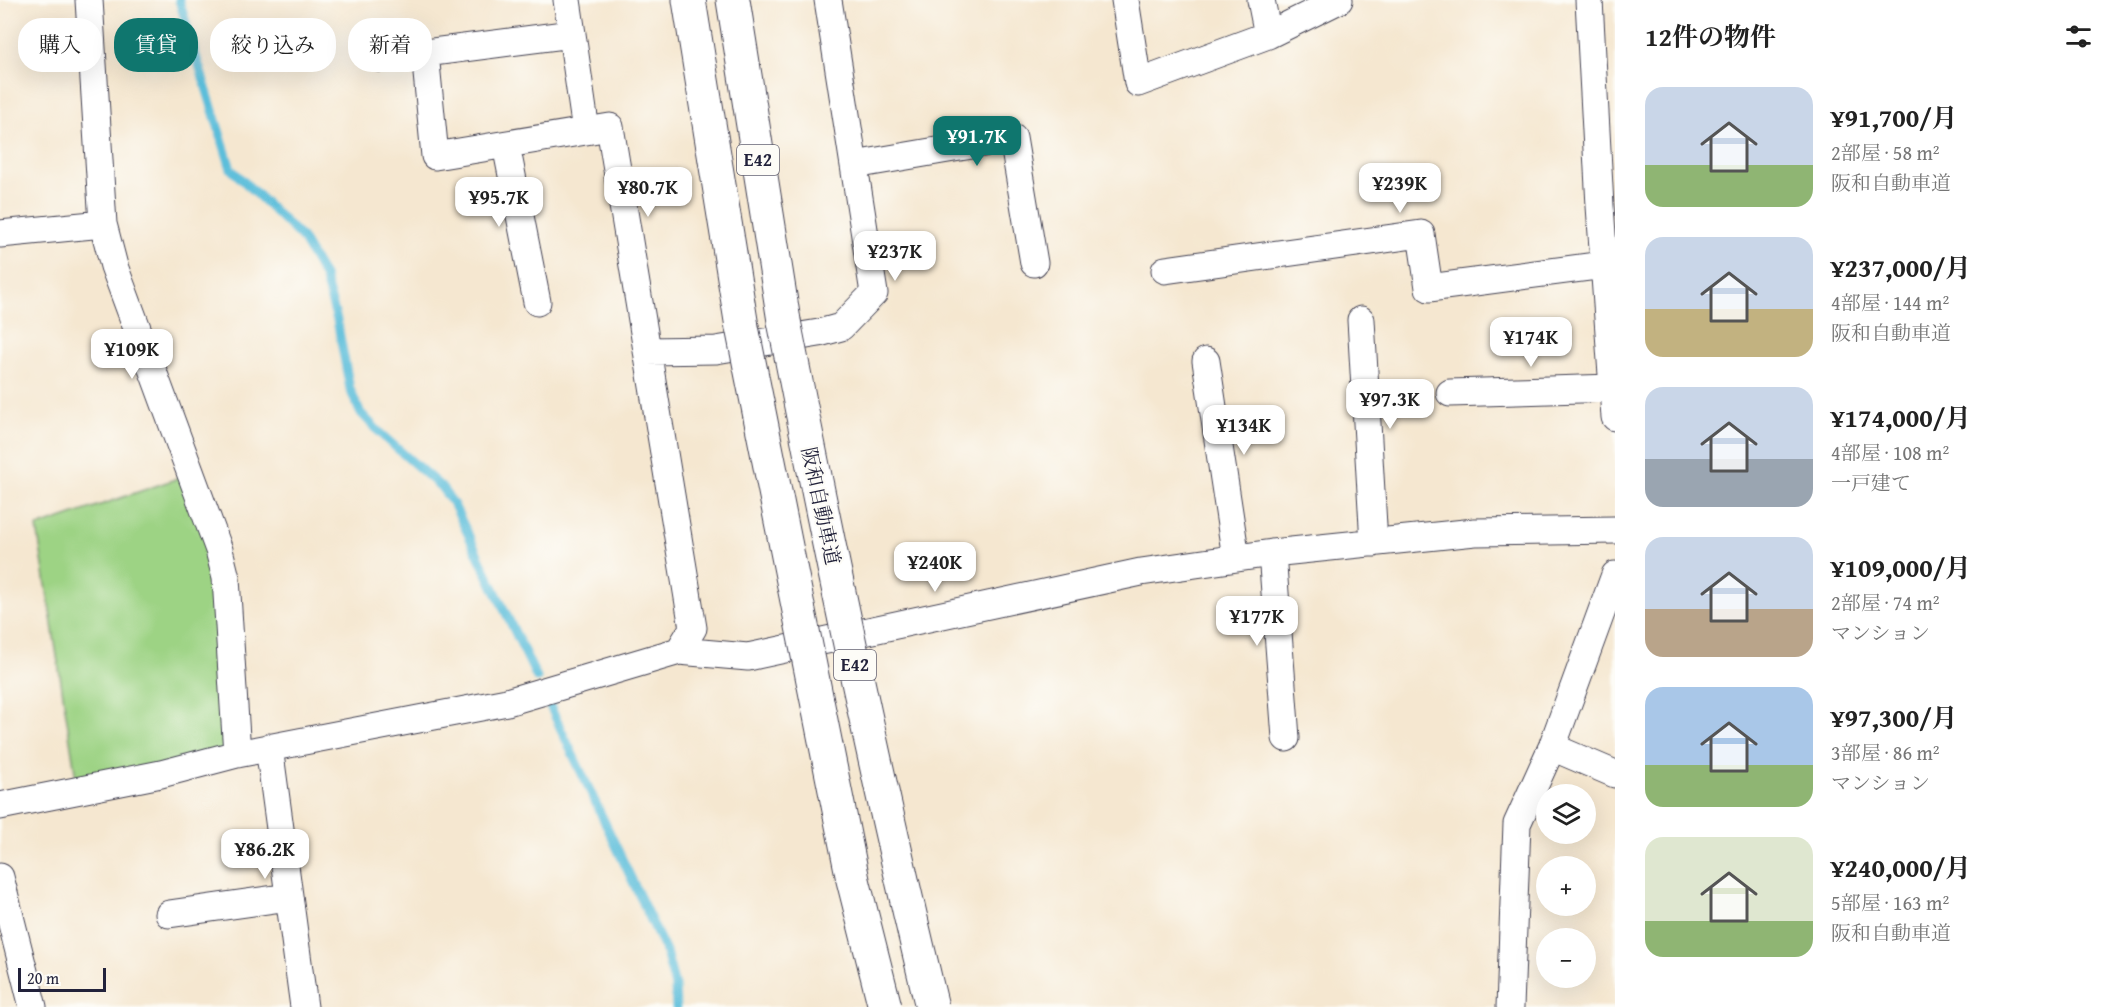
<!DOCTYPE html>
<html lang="ja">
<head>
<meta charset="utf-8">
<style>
	:root { --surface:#fff; --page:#f2f2f2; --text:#222; --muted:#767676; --accent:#0f766e }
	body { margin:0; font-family:"Gentium Book Plus","Noto Serif JP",serif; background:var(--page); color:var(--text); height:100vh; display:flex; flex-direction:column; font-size:22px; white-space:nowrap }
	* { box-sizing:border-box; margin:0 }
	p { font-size:20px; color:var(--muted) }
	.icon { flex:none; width:33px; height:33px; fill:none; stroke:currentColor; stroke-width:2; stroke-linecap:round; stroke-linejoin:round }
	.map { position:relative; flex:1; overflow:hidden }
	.drawer { display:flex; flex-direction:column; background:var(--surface); width:510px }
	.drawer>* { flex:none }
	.top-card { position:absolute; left:18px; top:18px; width:570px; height:54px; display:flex; gap:12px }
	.controls { position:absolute; left:1536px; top:784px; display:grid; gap:12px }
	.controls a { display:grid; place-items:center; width:60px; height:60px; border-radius:50%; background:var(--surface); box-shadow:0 6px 24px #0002; font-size:30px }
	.scale { position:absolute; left:18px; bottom:15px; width:88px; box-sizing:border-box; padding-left:6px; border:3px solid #22223b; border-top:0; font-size:16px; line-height:21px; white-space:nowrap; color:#22223b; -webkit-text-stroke:4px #fdfcf7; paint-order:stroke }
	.price { position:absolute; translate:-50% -51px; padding:0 14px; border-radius:12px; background:#fff; color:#222; font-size:20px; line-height:39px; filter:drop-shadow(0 2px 3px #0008) }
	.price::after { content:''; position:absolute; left:50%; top:36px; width:18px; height:14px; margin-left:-9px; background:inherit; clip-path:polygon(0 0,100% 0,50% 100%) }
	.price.on { background:var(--accent); color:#fff }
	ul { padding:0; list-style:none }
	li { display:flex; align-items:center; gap:18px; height:150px; padding:0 30px }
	li span { display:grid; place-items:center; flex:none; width:168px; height:120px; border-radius:18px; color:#555 }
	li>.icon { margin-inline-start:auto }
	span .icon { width:72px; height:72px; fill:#fffc; stroke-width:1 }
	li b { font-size:26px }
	h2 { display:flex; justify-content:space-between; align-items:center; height:72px; padding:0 30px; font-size:26px }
	.chip { padding:0 21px; border-radius:24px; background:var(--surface); box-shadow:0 6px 24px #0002; font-size:21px; line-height:54px }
	.chip.on { background:var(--accent); color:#fff }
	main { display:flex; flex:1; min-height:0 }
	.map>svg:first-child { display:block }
	.green { fill:#9dd384; stroke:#607a60; stroke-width:1.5 }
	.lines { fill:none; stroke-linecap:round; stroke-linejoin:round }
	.stream { stroke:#5cbeda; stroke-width:9 }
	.street-casing { stroke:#424051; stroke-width:29 }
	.highway-casing { stroke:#424051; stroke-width:35 }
	.street { stroke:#fff; stroke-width:27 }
	.highway { stroke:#fff; stroke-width:33 }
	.highway-bridge-casing { stroke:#424051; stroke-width:35; stroke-linecap:butt }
	.highway-bridge { stroke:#fff; stroke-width:33 }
	.labels { text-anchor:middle; stroke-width:4.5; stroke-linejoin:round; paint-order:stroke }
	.shield { fill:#fdfcf7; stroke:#646373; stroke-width:1.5 }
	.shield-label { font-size:18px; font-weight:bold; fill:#22223b }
	.street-label { font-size:20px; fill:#22223b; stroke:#fdfcf7 }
</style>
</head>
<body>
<main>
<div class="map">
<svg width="1615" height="1007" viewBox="0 0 1615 1007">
	<rect width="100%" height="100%" fill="#fdfcf7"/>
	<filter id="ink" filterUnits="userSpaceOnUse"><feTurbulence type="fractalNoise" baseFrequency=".0167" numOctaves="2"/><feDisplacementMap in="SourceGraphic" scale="12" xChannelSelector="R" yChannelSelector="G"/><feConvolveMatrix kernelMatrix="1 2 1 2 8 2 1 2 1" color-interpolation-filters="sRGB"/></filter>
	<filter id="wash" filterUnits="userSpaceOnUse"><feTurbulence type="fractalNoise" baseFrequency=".008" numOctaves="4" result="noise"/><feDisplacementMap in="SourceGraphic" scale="24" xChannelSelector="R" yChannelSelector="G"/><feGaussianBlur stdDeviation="1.35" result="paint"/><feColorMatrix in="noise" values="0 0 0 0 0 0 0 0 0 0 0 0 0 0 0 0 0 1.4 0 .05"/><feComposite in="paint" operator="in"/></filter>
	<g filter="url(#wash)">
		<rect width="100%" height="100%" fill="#f5e7d0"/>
		<path class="green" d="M187,475L218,560L233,750L77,785L37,527Z"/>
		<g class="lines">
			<path class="stream" d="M179,0L231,169L301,237L324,276L337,320L350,389L360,412L383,436L441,487L454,505L537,678
				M550,706L666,952L675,986L676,1007"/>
		</g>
	</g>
	<g filter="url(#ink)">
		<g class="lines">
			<defs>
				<path id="street" d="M89,0L103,224L114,266L219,550L226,578L237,754
					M567,0L572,34
					M1125,0L1138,83L1268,35L1339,0
					M1261,0L1268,35
					M1589,0L1600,206L1615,417
					M379,58L425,53
					M586,131L572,34L425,53L435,156L610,127L693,628L679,651
					M506,145L537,302
					M854,165L1013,138L1034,263
					M0,234L103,224
					M1165,270L1421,234L1429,288L1604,265
					M1361,320L1374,543
					M647,351L716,350L819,333L841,327L874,293L828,0
					M1206,361L1236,558
					M1450,393L1613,388
					M1272,553L1286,738
					M269,747L304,1007
					M1552,747L1615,774
					M0,806L161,774L237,754L507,702L679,651L748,657L1141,572L1272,553L1475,532L1615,530
					M0,877L33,1007
					M169,914L289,897
					M1510,1007L1517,824L1552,747L1615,575"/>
				<path id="highway" d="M689,0L742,327
					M733,0L784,321"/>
			</defs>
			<use href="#street" class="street-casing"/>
			<use href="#highway" class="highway-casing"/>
			<use href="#street" class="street"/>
			<use href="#highway" class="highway"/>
			<defs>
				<path id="highway-bridge" d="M784,321C829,550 877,780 932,1007
					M742,327L853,880L885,1007"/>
			</defs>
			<use href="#highway-bridge" class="highway-bridge-casing"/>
			<use href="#highway-bridge" class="highway-bridge"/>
		</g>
	</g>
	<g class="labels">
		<g class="shield">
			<rect x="737" y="145" width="42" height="30" rx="4.5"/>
			<rect x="834" y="650" width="42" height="30" rx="4.5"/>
		</g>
		<g class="shield-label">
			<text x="758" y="166">E42</text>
			<text x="855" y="671">E42</text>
		</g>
		<g class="street-label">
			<text transform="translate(821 506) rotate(78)" y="7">阪和自動車道</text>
		</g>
	</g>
</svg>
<div class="controls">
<a><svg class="icon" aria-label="layers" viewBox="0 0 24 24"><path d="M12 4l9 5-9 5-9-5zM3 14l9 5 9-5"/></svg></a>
<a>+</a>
<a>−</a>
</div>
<div class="scale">20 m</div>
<b class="price on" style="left:977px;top:167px">¥91.7K</b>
<b class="price" style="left:1400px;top:214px">¥239K</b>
<b class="price" style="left:648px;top:218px">¥80.7K</b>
<b class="price" style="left:499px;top:228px">¥95.7K</b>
<b class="price" style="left:895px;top:282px">¥237K</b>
<b class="price" style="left:1531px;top:368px">¥174K</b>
<b class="price" style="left:132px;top:380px">¥109K</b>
<b class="price" style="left:1390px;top:430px">¥97.3K</b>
<b class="price" style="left:1244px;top:456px">¥134K</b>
<b class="price" style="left:935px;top:593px">¥240K</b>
<b class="price" style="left:1257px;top:647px">¥177K</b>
<b class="price" style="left:265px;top:880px">¥86.2K</b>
<div class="top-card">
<a class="chip">購入</a>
<a class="chip on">賃貸</a>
<a class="chip">絞り込み</a>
<a class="chip">新着</a>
</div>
</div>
<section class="drawer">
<h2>12件の物件<svg class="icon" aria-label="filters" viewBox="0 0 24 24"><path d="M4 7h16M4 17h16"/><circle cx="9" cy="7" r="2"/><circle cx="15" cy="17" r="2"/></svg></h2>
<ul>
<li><span style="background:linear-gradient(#c9d6e8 65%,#8fb573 0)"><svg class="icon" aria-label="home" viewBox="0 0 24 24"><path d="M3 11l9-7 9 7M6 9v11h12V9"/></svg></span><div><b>¥91,700/月</b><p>2部屋 · 58 m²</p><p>阪和自動車道</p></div></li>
<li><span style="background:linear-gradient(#c9d6e8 60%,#c2b280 0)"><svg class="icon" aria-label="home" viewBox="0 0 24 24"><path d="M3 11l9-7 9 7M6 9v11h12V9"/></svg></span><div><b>¥237,000/月</b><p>4部屋 · 144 m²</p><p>阪和自動車道</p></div></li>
<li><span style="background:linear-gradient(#c9d6e8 60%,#9aa5b1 0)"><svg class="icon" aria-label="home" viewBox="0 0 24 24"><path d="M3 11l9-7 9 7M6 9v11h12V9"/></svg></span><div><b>¥174,000/月</b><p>4部屋 · 108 m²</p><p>一戸建て</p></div></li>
<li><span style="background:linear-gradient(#c9d6e8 60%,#b9a48a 0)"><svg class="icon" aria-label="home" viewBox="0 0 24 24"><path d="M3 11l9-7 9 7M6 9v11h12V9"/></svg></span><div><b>¥109,000/月</b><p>2部屋 · 74 m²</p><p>マンション</p></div></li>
<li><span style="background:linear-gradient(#a9c7e8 65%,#8fb573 0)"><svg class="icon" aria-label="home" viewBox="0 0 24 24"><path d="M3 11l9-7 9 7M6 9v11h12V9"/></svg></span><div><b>¥97,300/月</b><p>3部屋 · 86 m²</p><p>マンション</p></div></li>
<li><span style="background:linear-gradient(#dfe7d0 70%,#8fb573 0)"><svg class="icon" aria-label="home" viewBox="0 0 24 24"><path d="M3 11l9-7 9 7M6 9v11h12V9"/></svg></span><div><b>¥240,000/月</b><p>5部屋 · 163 m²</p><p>阪和自動車道</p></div></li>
</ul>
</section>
</main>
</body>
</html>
